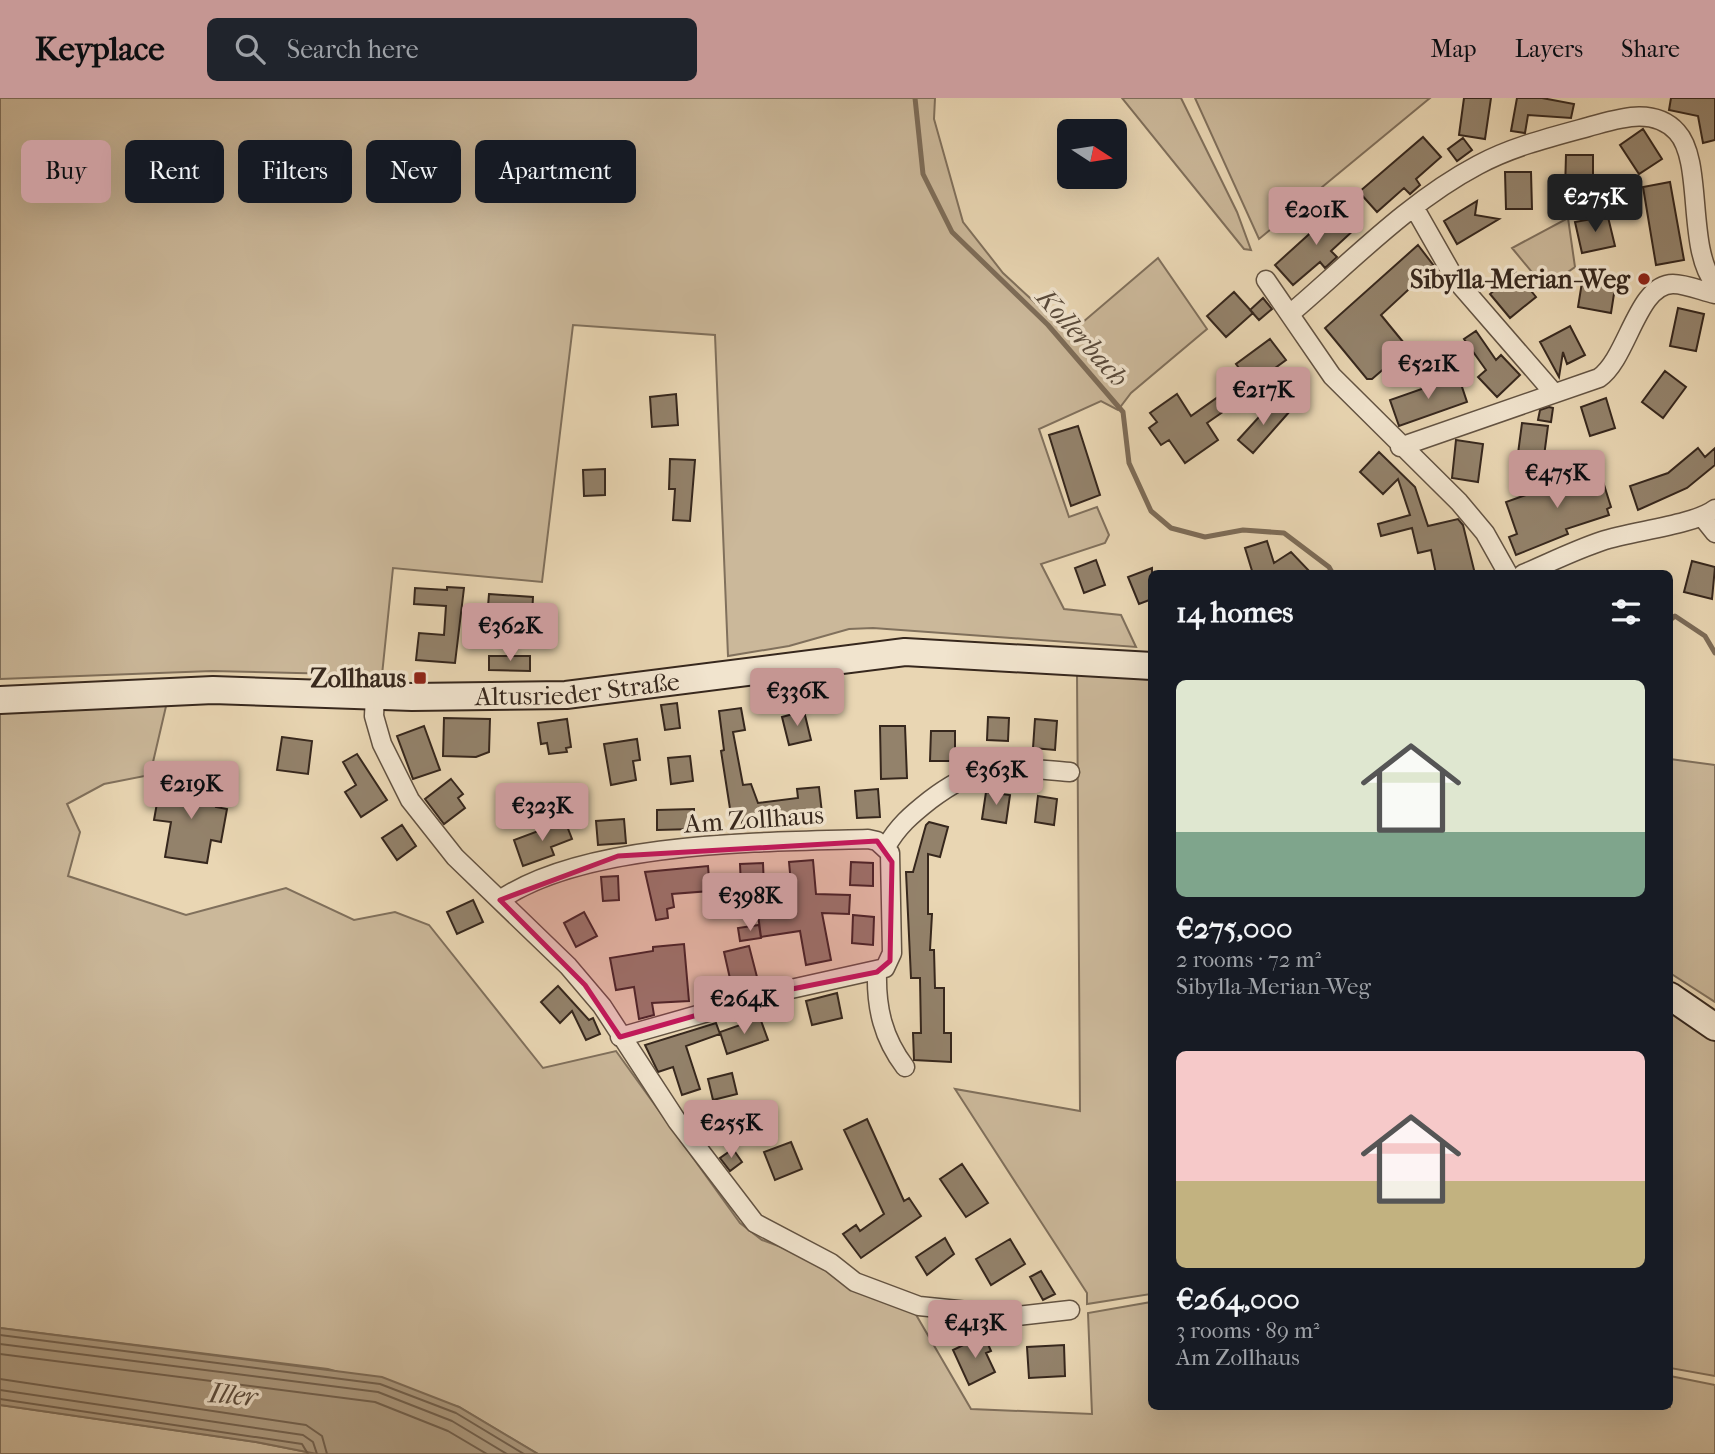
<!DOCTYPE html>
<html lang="en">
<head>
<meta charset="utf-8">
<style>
	:root { --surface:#171b24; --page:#20242c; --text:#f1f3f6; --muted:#9ea1a6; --accent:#c59692 }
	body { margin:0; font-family:"IM FELL French Canon",serif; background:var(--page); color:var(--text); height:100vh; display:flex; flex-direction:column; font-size:26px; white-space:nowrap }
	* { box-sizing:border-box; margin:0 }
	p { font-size:23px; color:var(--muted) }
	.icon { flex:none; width:38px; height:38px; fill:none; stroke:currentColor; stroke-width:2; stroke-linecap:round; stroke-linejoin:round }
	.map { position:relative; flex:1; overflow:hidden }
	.drawer { position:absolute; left:1148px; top:472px; width:525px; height:840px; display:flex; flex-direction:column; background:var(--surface); border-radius:10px; box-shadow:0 7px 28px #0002 }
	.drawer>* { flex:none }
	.top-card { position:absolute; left:21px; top:42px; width:665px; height:63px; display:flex; gap:14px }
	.needle { width:46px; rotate:102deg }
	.buttons { position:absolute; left:1057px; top:21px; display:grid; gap:14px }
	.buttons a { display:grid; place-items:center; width:70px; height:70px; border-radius:10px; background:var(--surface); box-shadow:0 7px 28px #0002; font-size:35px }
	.price { position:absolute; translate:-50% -60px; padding:0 16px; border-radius:7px; background:var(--accent); color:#111; font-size:23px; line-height:46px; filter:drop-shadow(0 2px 4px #0008) }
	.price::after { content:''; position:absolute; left:50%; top:42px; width:21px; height:16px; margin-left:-10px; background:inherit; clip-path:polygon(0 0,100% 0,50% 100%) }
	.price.on { background:#222; color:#fff }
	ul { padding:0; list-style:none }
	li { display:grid; align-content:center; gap:14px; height:371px; padding:0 28px }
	li span { display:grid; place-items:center; height:217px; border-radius:10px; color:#555 }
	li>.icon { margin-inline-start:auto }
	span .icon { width:126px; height:126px; fill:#fffc; stroke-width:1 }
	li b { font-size:30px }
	h2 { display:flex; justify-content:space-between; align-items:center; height:84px; padding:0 28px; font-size:30px }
	.tag { padding:0 24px; border-radius:10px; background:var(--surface); box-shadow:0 7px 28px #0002; font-size:24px; line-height:63px }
	.tag.on { background:var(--accent); color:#111 }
	header { display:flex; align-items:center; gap:42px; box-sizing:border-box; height:98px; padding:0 35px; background:var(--accent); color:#111 }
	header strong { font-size:33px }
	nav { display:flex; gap:38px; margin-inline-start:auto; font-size:24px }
	.search { width:490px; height:63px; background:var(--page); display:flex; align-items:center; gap:18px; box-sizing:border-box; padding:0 24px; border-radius:10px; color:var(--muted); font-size:26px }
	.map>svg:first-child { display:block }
	.green { fill:#cbb89a; stroke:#80705c; stroke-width:2 }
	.water { fill:#ac9a80; stroke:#7d6c58; stroke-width:2 }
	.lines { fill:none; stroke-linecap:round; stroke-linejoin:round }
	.shore { stroke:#71604e; stroke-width:2 }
	.stream { stroke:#7d6c58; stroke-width:5 }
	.building { fill:#93826b; stroke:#36271d; stroke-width:2 }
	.street-casing { stroke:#635342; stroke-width:21 }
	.secondary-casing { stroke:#36271d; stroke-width:30 }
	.street { stroke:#f1e4ce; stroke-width:18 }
	.secondary { stroke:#f1e4ce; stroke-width:26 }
	.marked { fill:#c2185b; fill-opacity:0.2; stroke:#c2185b; stroke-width:5; stroke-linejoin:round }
	.poi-dot { fill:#8f2418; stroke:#f1e4ce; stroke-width:2.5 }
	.labels { text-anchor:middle; stroke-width:7; stroke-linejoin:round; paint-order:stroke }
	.poi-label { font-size:26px; font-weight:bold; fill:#36271d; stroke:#f1e4ce; text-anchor:end }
	.street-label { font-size:26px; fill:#36271d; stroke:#f1e4ce }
	.water-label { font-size:28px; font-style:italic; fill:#594a3b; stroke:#f1e4ce }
</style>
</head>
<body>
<header>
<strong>Keyplace</strong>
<div class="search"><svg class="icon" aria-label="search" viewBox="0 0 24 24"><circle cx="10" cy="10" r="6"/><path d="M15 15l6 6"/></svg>Search here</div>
<nav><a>Map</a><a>Layers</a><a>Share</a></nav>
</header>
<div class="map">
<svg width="1715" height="1356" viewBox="0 0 1715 1356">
	<rect width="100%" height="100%" fill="#e9d6b3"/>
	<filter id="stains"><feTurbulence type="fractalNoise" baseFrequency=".00286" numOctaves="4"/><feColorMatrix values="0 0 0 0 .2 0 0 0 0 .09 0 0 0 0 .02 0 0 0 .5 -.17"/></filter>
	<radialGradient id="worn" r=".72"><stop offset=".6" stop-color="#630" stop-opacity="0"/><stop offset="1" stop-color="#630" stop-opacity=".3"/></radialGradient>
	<path class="green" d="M0,0H935L934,21L963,124L1003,175L1069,236L1158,160L1207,231L1131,295L1118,312L1101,303L1039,331L1069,419L1097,409L1109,437L1105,445L1041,466L1064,511L1121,517L1136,549L873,530L849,531L789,548L728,558L715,237L573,227L542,484L393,470L382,577L212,573L0,581Z
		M1122,0H1181L1237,114L1251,152L1244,151Z
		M1195,0H1430L1259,141Z
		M1568,120L1575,169L1545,190L1512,150Z
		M1077,575L1151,581V1196L1087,1206V1195L955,991L1080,1013Z
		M167,604L150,677L104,686L67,706L80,734L68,778L186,817L286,790L354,822L395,814L429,827L543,970L616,953L740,1125L762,1142L800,1156L915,1215L971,1311L1092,1316L1088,1215L1151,1204L1152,1309H1670V1278L1715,1287V1356H538L459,1309L328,1271L0,1230V613Z
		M1670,661L1715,667V904L1670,875Z
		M1670,909L1715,939V1278L1670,1270Z
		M0,1307L256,1344L317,1356H0Z"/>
	<path class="water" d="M0,1230L382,1279L459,1309L538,1356H317L256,1344L0,1307Z"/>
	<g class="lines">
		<path class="shore" d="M0,1237L380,1286L456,1315L524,1356
			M0,1246L378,1294L452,1323L507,1356
			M0,1256L375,1304L448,1333L487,1356
			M0,1281L306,1327L322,1338L327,1356
			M0,1292L303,1337L313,1344L317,1356
			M0,1301L302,1346L308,1356"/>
		<path class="stream" d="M915,0L923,76L952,134L1048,227L1123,314L1129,365L1151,413L1171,430L1205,439L1243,432L1284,435L1329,469L1333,476
			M1670,522L1675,518L1705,538L1715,555"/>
	</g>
	<path class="building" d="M1464,0H1491L1485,41L1459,37Z
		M1517,0H1542L1574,6L1571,20L1528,17L1525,35L1511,33Z
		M1671,0H1715V42L1703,45L1698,18L1669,12Z
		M1643,31L1662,61L1639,76L1620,47Z
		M1423,39L1441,59L1416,81L1420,87L1410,96L1404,90L1377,114L1359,94Z
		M1463,40L1472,52L1457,63L1448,51Z
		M1566,57H1593V92H1565Z
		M1505,74H1531L1532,111H1506Z
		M1670,84L1684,162L1656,167L1643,89Z
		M1477,103L1475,117L1499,121L1457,146L1444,123Z
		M1338,110L1356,130L1331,153L1337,159L1325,170L1320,164L1293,187L1275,167Z
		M1603,119H1608L1615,148L1582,155L1575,124Z
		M1418,147L1434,168L1381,217L1408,250L1372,281H1367L1325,230Z
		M1516,174L1536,199L1510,220L1490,196Z
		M1583,178L1616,183L1611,215L1578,209Z
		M1234,194L1253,215L1226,239L1207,218Z
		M1263,200L1272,211L1259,222L1250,212Z
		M1678,210L1704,216L1696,253L1670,248Z
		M1570,228L1585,257L1567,266L1563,254L1559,279L1540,244Z
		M1476,233L1496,262L1501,257L1520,277L1497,299L1478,279L1486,272L1464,241Z
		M1270,241L1286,262L1252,287L1236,266Z
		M1665,273L1686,289L1663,320L1642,304Z
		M1453,280H1459L1467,304L1399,328L1390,302Z
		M676,296L678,327L652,329L650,299Z
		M1177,296L1191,318L1218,299L1227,311L1207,325L1218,342L1185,365L1169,342L1161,347L1149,330L1157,324L1150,315Z
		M1606,300L1615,330L1590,338L1581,309Z
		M1279,304L1290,313L1253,355L1238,342L1268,309L1272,312Z
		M1549,309L1553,310L1551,324L1538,322L1540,312Z
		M1522,325L1548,328L1543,366L1517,363Z
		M1078,328L1100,397L1071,408L1049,337Z
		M1456,342L1483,346L1478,384L1452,380Z
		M1698,350L1705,359L1715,350V367L1687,390L1638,412L1630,388L1668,375Z
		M1379,354L1415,389L1428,428L1458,421L1463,427L1475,476H1436L1431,452L1418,455L1412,430L1381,438L1378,426L1410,417L1398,381L1383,396L1360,374Z
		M670,361L695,362L690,423L673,422L675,391H669Z
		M605,371V397L584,398L583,372Z
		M1599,371L1611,409L1607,411L1609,417L1566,431L1568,436L1516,457L1509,439L1517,436L1506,404Z
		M1267,443L1274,465L1291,454L1312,476H1253L1245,450Z
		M1096,462L1105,487L1084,495L1075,470Z
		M1692,463L1715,469L1712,501L1684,494Z
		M1152,470V501L1139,506L1128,479Z
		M447,489L464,490L455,565L416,562L419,535L444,537L446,508L414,506L415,490L447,492Z
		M489,496L533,499L531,537L486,533Z
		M489,558H530V573L489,572Z
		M677,605L680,630L665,632L661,607Z
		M741,610L745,632L733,634L743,687L751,686L758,705L798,700L797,691L819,689L822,715L742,727L741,715L731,717L721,653L724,652L719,613Z
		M804,613L811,642L789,647L782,619Z
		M988,619L1009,620L1008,643L987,642Z
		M444,620L490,621L489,654L476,659L443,658Z
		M567,621L571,649L566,650L567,654L549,656L547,645L541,646L538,625Z
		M1035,621L1057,623L1055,652L1033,650Z
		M424,628L440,672L413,681L397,638Z
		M880,628H905L907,680L881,681Z
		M931,633H955V663H930Z
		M282,639L312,643L308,676L277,672Z
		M637,641L640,662L633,663L636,682L611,687L604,646Z
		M357,656L387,702L361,719L345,694L356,687L343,664Z
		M690,658L693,683L671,686L668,660Z
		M451,681L463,696L458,700L465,710L444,726L425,701Z
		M177,686L219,693L216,709L227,711L221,744L211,742L207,765L165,759L171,724L154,722L160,688L176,690Z
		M528,689L529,714L506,715L505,690Z
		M878,691L880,719L857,720L855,693Z
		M986,694L1010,697L1006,725L982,721Z
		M1038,698L1057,701L1054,727L1035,724Z
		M694,711V731L657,732V712Z
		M624,721L626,745L598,747L596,723Z
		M565,723L572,741L551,749L554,757L523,768L514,742Z
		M929,724L948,729L940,759L928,756V816H932L930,852H934L935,890H944V935H951V964L914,962L913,935H921L920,880H911L906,774H913L926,727Z
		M402,727L416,748L397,762L382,740Z
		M813,762L816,796L850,797L849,816L822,815L831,862L806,867L800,833L761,839L756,802L792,797L789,764Z
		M851,764L873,765V788L850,787Z
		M763,765L764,789L741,790L740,766Z
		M708,768L710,793L672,796L674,809L667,811L668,820L656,822L645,774Z
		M618,778L619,802L603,803L601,779Z
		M473,802L483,824L457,836L447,814Z
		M584,814L597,838L576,849L564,825Z
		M853,817L874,819L873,847L852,845Z
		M759,827L761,840L740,843L738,830Z
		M684,846L689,903L652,905L654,917L639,921L634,889L616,892L610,860L653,853V849Z
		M749,848L757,879L731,885L724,854Z
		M558,888L589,922L593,920L600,936L586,942L572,913L560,925L541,904Z
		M837,895L842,920L812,927L806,903Z
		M760,920L768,942L727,956L720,934Z
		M716,925L720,936L686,948L700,991L682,997L673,969L658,974L645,947Z
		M732,975L737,996L713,1002L708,981Z
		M867,1021L904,1103L909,1100L921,1118L861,1160L843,1136L856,1127L860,1133L884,1116L844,1032Z
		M791,1044L802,1071L775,1082L764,1054Z
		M733,1051L742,1064L730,1073L720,1060Z
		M962,1066L988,1105L966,1119L940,1081Z
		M945,1140L954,1156L927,1177L916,1159Z
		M1010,1141L1025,1166L991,1187L976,1161Z
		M1041,1173L1055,1196L1043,1202L1030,1179Z
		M984,1237L991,1253L986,1255L995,1274L969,1287L953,1252Z
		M1064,1247L1065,1278L1029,1280L1027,1249Z"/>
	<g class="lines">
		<defs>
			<path id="street" d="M1414,109L1455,181L1553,294
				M1266,182L1332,278L1459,404L1485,435L1508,476
				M1291,215C1351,164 1408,104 1478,67C1511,49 1551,39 1588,29C1618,21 1653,8 1677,34C1704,63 1686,151 1715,186
				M1400,349L1599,280C1628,260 1637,186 1673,186C1686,186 1702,193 1715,196
				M1703,420L1715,435
				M1523,476C1549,465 1575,452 1602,443C1632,433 1694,427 1715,411
				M375,597L374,618L382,646L410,702L455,759L568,868L602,908L677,1023L755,1125L831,1165L855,1184L919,1208L1017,1218L1070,1212
				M886,749C898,728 911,717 930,702C984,661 1006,669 1070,674
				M500,802C586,743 765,744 868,741L877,743L890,755L892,855L885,870L782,893L620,939
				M877,874C876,910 883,940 905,969"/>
			<g id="secondary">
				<path id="s1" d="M0,602L213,592L412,599L566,597L905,554L1152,568"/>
				<path d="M1670,898L1715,929"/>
			</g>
		</defs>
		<use href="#street" class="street-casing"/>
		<use href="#secondary" class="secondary-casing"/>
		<use href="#street" class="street"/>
		<use href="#secondary" class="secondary"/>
	</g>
	<path class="marked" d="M877,743L892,764L890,863L877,874L782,893L620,939L585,887L500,802L618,758Z"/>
	<g class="poi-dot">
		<circle cx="1644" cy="181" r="7"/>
		<rect x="413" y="573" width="14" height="14" rx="3.5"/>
	</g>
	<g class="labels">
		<g class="poi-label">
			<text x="1630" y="190">Sibylla-Merian-Weg</text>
			<text x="406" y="589">Zollhaus</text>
		</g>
		<g class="street-label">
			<text dy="9" stroke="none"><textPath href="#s1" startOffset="578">Altusrieder Straße</textPath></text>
			<text transform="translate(754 721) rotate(-4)" y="9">Am Zollhaus</text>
		</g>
		<g class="water-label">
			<text transform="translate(1083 239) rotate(48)" y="10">Kollerbach</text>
			<text transform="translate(233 1296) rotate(5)" y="10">Iller</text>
		</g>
	</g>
	<rect width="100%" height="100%" filter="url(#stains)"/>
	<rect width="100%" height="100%" fill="url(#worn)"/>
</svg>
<div class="buttons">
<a><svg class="needle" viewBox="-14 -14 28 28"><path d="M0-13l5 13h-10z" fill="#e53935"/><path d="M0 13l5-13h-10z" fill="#9ea1a6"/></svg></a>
</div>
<b class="price on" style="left:1595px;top:136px">€275K</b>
<b class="price" style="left:1316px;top:149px">€201K</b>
<b class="price" style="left:1428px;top:303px">€521K</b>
<b class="price" style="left:1263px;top:329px">€217K</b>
<b class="price" style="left:1557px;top:412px">€475K</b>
<b class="price" style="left:510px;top:565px">€362K</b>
<b class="price" style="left:797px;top:630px">€336K</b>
<b class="price" style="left:996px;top:709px">€363K</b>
<b class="price" style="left:191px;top:723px">€219K</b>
<b class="price" style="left:542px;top:745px">€323K</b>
<b class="price" style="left:750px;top:835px">€398K</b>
<b class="price" style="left:744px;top:938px">€264K</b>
<b class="price" style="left:731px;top:1062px">€255K</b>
<b class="price" style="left:975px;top:1262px">€413K</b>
<div class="top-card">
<a class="tag on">Buy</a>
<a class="tag">Rent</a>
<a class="tag">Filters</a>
<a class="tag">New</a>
<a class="tag">Apartment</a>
</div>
<section class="drawer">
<h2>14 homes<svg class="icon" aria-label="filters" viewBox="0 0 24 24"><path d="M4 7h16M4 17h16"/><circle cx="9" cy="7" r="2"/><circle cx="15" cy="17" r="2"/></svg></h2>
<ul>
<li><span style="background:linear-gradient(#dfe7d0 70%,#7fa58c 0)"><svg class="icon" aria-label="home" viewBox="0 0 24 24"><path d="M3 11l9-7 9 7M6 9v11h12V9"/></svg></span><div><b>€275,000</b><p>2 rooms · 72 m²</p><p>Sibylla-Merian-Weg</p></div></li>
<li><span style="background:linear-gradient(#f6c9c9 60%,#c2b280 0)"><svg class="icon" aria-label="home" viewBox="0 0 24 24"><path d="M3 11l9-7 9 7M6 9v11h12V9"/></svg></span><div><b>€264,000</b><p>3 rooms · 89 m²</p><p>Am Zollhaus</p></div></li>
</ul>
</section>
</div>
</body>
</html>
